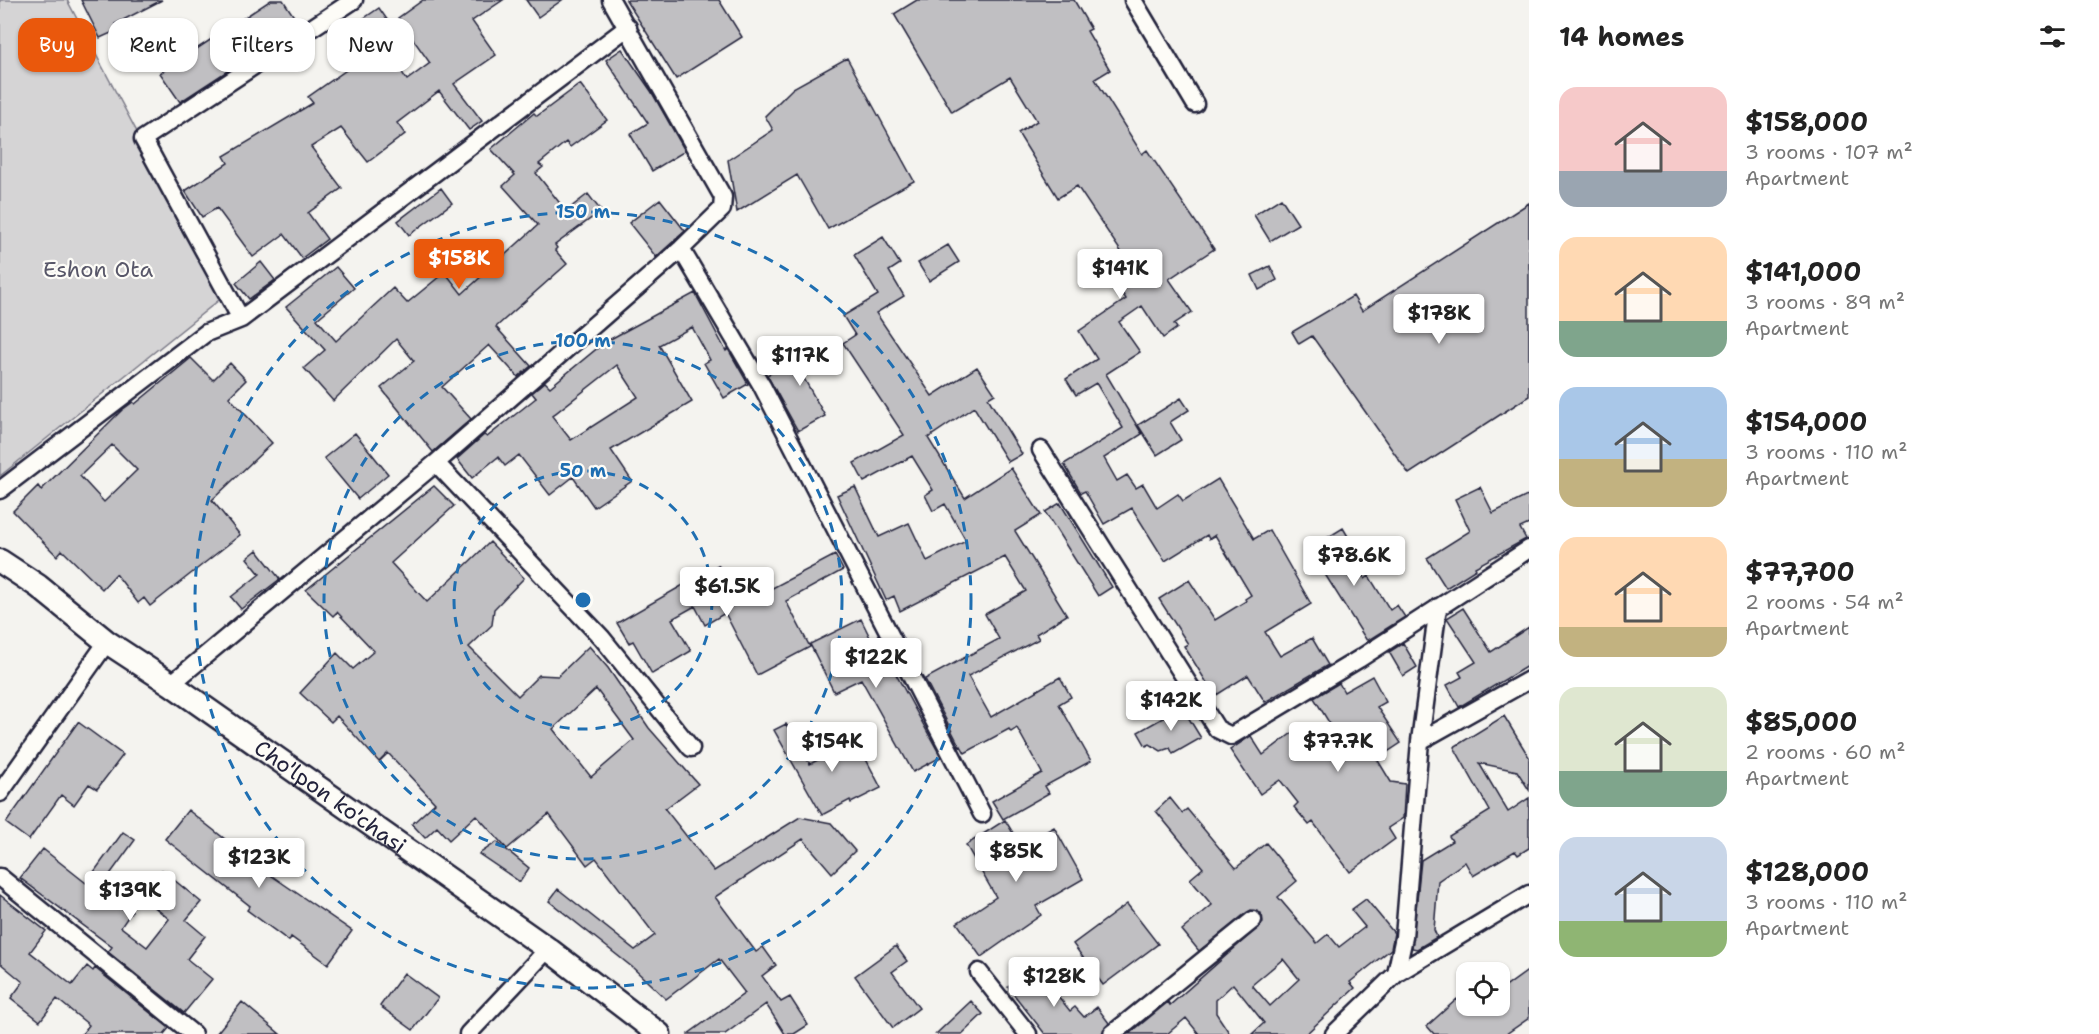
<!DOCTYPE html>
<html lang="en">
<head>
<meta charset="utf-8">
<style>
	:root { --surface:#fff; --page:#f6f6f6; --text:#222; --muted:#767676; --accent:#ea580c }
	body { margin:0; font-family:"Shantell Sans",sans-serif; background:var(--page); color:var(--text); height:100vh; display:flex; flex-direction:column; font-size:22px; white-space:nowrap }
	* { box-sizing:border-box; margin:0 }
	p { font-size:20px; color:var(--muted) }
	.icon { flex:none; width:33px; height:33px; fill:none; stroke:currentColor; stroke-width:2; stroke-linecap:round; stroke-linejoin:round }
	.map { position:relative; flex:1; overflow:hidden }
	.panel { display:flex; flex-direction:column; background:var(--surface); width:570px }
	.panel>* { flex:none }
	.top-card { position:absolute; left:18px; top:18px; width:570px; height:54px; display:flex; gap:12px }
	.controls { position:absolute; left:1456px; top:962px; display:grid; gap:12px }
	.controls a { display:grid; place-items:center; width:54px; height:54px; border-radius:12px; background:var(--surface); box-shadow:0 2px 4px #0004; font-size:30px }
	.price { position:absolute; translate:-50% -51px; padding:0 14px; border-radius:6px; background:#fff; color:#222; font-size:20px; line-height:39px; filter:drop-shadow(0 2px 3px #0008) }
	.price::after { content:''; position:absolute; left:50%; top:36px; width:18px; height:14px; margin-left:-9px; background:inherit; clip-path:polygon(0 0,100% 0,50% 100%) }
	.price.active { background:var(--accent); color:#fff }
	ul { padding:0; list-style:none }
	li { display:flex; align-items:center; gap:18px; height:150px; padding:0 30px }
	li span { display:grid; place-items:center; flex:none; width:168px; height:120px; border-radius:18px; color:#555 }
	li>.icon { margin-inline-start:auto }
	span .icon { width:72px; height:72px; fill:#fffc; stroke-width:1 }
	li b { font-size:26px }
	h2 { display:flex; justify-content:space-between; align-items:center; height:72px; padding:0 30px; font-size:26px }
	.chip { padding:0 21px; border-radius:18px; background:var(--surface); box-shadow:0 2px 4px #0004; font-size:21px; line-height:54px }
	.chip.active { background:var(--accent); color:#fff }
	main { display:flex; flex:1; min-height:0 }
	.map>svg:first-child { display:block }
	.green { fill:#d5d4d5; stroke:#7c7b88; stroke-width:1.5 }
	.building { fill:#c0bfc2; stroke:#22223b; stroke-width:1.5; fill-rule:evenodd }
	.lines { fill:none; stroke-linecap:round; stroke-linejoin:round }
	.street-casing { stroke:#22223b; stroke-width:21 }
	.secondary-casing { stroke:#22223b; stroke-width:27 }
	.street { stroke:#fdfcf7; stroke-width:16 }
	.secondary { stroke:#fdfcf7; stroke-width:22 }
	.ring { fill:none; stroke:#1f6fb2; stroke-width:3; stroke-dasharray:10 8 }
	.labels { text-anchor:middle; stroke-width:4.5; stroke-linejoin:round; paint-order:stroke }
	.park-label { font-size:22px; fill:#585769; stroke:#fdfcf7 }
	.street-label { font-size:22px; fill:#22223b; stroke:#fdfcf7 }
	.centre { fill:#1f6fb2; stroke:#fdfcf7; stroke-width:3 }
	.ring-label { font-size:18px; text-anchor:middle; font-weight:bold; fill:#1f6fb2; stroke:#fdfcf7; stroke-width:4.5; stroke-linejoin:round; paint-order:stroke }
</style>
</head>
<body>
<main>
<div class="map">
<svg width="1529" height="1034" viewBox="0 0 1529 1034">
	<rect width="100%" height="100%" fill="#f4f3ef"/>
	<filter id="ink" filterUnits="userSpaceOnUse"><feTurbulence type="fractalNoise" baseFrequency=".0167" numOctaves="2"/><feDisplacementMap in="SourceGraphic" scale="12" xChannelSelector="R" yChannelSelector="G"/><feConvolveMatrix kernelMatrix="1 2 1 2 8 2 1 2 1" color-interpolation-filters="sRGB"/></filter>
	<g filter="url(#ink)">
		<path class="green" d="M0,0H67L224,296L0,476Z"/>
		<path class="building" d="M81,0H162L115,24L118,30L100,38Z
			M271,0H283L299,24L180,102L160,73Z
			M423,0H503L472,21L496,55L454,84L482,121L469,130L439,91L397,123L405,134L368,162L341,128L311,147L342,188L308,213L327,239L302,258L284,234L253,257L217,208L202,217L185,191L228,163L224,156L313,103L308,97L359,61L341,34L379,8L395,31L381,41L407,80L430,63L398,18Z
			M526,0H562L538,17Z
			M626,0H719L742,37L676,79Z
			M917,0H1074L1091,29L1087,31L1110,70L1095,79L1142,154L1147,150L1214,249L1169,279L1192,312L1174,324L1177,328L1163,338L1142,306L1119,322L1140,352L1106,374L1142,434L1104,458L1117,481L1127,475L1136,488L1143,484L1157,508L1178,494L1183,501L1218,479L1254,539L1269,530L1311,604L1265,632L1280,656L1312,638L1328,665L1265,702L1248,675L1215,696L1184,646L1188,644L1159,599L1189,580L1215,620L1246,601L1245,599L1251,595L1215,535L1209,539L1207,535L1165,561L1132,508L1104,524L1085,491L1081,493L1064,464L1123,428L1096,383L1076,395L1066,379L1097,359L1079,331L1126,299L1114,281L1132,268L1077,186L1058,198L1018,133L1037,121L1010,77L952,112L894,14Z
			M622,49L651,91L685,151L652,171L630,134L648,123L606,60Z
			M847,58L914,181L828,229L797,175L737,212L728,160L773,130L765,116L793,88Z
			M580,84L607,120L570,147L566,142L539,164L543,167L536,173L566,211L588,194L601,211L555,245L557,248L555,250L567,264L496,327L531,366L518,377L489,345L442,387L471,419L433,452L381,388L414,361L396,339L333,401L304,368L325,350L286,307L336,267L354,288L317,319L336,341L393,288L407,303L445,272L462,294L538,225L503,186L515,175L491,149L534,113L537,116Z
			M441,188L452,203L409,235L398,221Z
			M1281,198L1298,224L1270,241L1254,215Z
			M660,199L685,231L656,257L629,223Z
			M1529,203V396L1409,474L1312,336L1299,344L1292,332L1353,296L1362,311Z
			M883,237L900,264L889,271L904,296L876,313L932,396L977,367L995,394L988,398L1022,454L1008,462L974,407L928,438L965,498L1011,468L1041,515L1015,531L1067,615L1036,634L1039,639L968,676L991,717L1060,677L1071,697L1059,704L1091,761L1045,786L1049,793L1003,819L992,801L1042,773L1017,728L1011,732L1009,729L965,753L961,746L960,747L925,679L999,639L985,614L1026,591L1005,557L900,611L894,596L886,600L837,495L855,487L879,537L909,523L927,561L966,541L945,504L933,511L925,495L933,490L912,456L864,482L854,463L904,435L843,343L855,335L843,316L878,295L854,255Z
			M948,245L959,262L929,281L918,263Z
			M261,262L275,280L249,299L236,283Z
			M1270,266L1277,280L1259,290L1252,275Z
			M695,293L726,351L728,349L748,384L724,398L704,363L710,360L692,327L659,345L692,402L611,450L632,481L594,507L573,477L550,495L519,455L505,466L498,457L472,478L457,459L484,435L487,437L536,398L532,393L545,382L550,387L605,342ZM617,365L638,397L571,440L552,416Z
			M826,342L834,355L801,373L825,416L798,431L767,375Z
			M191,358L213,380L230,363L246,380L229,397L272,443L212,500L240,535L150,606L144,598L138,603L116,574L102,589L62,550L57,556L13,511L38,486L41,490L122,410L133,402L135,404ZM112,445L137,470L104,502L80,476Z
			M1181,398L1189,410L1170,422L1181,440L1157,455L1138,425Z
			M355,433L388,474L358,499L324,458Z
			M434,486L454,506L391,563L427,602L490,542L524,578L494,609L492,625L469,647L518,696L539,675L558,676L589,646L608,668L649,728L698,784L665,809L714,871L800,817L831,823L855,851L832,873L803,839L715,897L756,952L763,947L776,965L762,976L781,1002L790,997L808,1025L794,1034H785L766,1004L725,1034H688L745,993L719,959L666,999L632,967L549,901L558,889L635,950L655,935L596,858L587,865L549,814L507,849L476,815L449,840L437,827L425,838L412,824L435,803L388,753L379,762L337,716L331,722L300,693L337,653L353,669L374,651L337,612L333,616L306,590ZM596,689L634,740L591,777L553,729Z
			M1480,487L1493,513L1529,495V524L1520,528L1526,539L1475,567L1476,569L1446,588L1427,558L1470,531L1455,499Z
			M1060,503L1112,587L1098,596L1045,512Z
			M1343,528L1352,543L1345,547L1365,579L1369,576L1390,610L1397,605L1405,617L1367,641L1309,549Z
			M257,550L280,579L241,609L231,597L260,574L247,558Z
			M835,555L843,570L786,601L810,647L757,675L725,613L705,625L695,606L672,619L691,651L652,674L633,641L629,643L617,623L718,565L744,603Z
			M1463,608L1491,652L1529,627V665L1459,707L1447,685L1462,677L1459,672L1476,662L1447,618Z
			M861,619L886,670L892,667L941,757L913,772L861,679L834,692L810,644Z
			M1403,643L1417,667L1403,676L1389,652Z
			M1372,676L1386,702L1377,707L1401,743L1377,759L1391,782L1405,784L1403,818L1388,828L1395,839L1350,872L1313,822L1309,825L1294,807L1298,803L1280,780L1260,794L1230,750L1251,736L1263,755L1292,733L1300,744L1330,724L1314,698L1339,683L1344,692Z
			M1182,707L1201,738L1173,754L1170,748L1161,751L1150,744L1146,746L1138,732Z
			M1504,716L1529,757V790L1517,771L1479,763L1508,812L1529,798V848L1518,855L1515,851L1473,876L1465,862L1438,881L1434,930L1437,937L1417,949L1412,948L1421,860L1452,841L1449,836L1490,811L1454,747Z
			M78,722L123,755L97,789L89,784L74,805L61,795L29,840L6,823Z
			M786,724L810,764L856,740L881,788L851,803L850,800L822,815L774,730Z
			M1170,798L1182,813L1187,809L1236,868L1266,843L1297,881L1278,897L1317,943L1328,934L1339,947L1365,927L1351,910L1366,899L1394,933L1391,949L1350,982L1355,988L1306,1034H1252L1264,1023L1233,984L1216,1000V1013L1230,1034H1199L1186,1018L1167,1034H1129L1168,1002L1170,1005L1263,923L1261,913L1251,910L1199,951L1182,930L1212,905L1190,879L1203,868L1156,811ZM1283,959L1299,979L1270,1006L1252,985Z
			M188,810L272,876L352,931L328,964L291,937L289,941L247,910L250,906L165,839Z
			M1005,820L1021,846L1054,827L1083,879L1036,906L1041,915L981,957L957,923L996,897L966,845Z
			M123,832L135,840L100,888L132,911L121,927L147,947L169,919L141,896L162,870L201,902L186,920L205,936L187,959L212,979L184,1013L108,952L112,947L20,878L43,849L86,883Z
			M497,842L529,868L520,882L479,854Z
			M0,895L46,931L30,952L72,985L87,966L93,971L95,968L169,1028L164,1034H82L89,1025L57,999L40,1021L11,998L23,982L0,963Z
			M1127,904L1158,944L1103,985L1073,944Z
			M896,946L907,961L892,972L919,1008L893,1028L855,976Z
			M1034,966L1070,1011L1075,1007L1084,1017L1097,1007L1109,1023L1102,1034H1045L1008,987Z
			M1529,970V1018L1506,1034H1434L1427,1026L1457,999L1469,1012L1479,1005H1500V991Z
			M404,973L438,998L413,1030L380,1006Z
			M971,1001L983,1014L962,1034H936Z
			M242,1002L280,1034H216Z"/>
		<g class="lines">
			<defs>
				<path id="street" d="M1133,0L1195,104
					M681,249L762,386L982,814
					M241,319L143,139L354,0
					M1041,450L1217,729L1231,736L1359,659L1529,549
					M436,463L602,638L691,748
					M0,490L206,333L241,319L628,27
					M171,684L436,463L681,249L722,209L723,197L611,0
					M1420,741L1529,680
					M0,793L107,642
					M0,877L193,1034
					M979,972L1028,1034
					M1396,974L1529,894
					M468,1034L548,949
					M1112,1034L1253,920
					M1334,1034L1396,974L1404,937L1420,741L1438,607"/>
				<g id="secondary">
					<path id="s1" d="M0,561L38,586L107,642L171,684L548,949L659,1034"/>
				</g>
			</defs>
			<use href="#street" class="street-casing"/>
			<use href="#secondary" class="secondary-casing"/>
			<use href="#street" class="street"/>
			<use href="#secondary" class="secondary"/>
		</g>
	</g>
	<g class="ring">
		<circle cx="583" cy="600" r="129"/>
		<circle cx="583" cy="600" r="259"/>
		<circle cx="583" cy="600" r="388"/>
	</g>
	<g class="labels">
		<g class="park-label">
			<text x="98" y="277">Eshon Ota</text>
		</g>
		<g class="street-label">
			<text dy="8" stroke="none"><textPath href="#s1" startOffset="406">Cho'lpon ko'chasi</textPath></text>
		</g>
	</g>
	<circle cx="583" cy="600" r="9" class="centre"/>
	<g class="ring-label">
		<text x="583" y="218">150 m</text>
		<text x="583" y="347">100 m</text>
		<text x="583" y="477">50 m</text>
	</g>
</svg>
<div class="controls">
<a><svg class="icon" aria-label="locate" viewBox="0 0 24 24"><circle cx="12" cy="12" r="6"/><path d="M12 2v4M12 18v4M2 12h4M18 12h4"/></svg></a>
</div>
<b class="price active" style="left:459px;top:290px">$158K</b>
<b class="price" style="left:1120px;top:300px">$141K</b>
<b class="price" style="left:1439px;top:345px">$178K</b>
<b class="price" style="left:800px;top:387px">$117K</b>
<b class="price" style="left:1354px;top:587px">$78.6K</b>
<b class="price" style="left:727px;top:618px">$61.5K</b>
<b class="price" style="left:876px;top:689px">$122K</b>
<b class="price" style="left:1171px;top:732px">$142K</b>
<b class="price" style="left:832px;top:773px">$154K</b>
<b class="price" style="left:1338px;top:773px">$77.7K</b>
<b class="price" style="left:1016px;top:883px">$85K</b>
<b class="price" style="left:259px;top:889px">$123K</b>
<b class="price" style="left:130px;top:922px">$139K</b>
<b class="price" style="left:1054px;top:1008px">$128K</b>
<div class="top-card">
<a class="chip active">Buy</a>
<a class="chip">Rent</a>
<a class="chip">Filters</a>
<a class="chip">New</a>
</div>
</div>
<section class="panel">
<h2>14 homes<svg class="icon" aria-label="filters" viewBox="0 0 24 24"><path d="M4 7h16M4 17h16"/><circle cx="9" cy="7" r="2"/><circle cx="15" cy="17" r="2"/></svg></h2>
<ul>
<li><span style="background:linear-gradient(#f6c9c9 70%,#9aa5b1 0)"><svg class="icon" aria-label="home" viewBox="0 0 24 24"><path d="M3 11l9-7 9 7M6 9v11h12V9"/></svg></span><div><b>$158,000</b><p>3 rooms · 107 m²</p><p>Apartment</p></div></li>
<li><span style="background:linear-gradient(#ffd9b3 70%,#7fa58c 0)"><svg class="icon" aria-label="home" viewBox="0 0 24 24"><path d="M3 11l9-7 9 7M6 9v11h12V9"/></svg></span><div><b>$141,000</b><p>3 rooms · 89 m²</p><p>Apartment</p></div></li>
<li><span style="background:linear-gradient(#a9c7e8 60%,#c2b280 0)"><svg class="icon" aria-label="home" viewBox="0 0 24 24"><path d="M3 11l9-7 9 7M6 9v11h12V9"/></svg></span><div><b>$154,000</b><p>3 rooms · 110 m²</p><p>Apartment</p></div></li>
<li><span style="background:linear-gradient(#ffd9b3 75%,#c2b280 0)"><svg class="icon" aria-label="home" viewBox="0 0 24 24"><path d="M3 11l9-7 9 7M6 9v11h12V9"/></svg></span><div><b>$77,700</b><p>2 rooms · 54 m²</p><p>Apartment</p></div></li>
<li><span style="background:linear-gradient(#dfe7d0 70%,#7fa58c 0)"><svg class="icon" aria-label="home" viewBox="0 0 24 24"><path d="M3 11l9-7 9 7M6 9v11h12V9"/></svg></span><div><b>$85,000</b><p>2 rooms · 60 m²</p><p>Apartment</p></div></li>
<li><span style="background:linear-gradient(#c9d6e8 70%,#8fb573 0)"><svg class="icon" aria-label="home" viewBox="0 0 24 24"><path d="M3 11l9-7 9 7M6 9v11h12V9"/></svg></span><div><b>$128,000</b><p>3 rooms · 110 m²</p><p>Apartment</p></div></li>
</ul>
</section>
</main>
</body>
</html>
